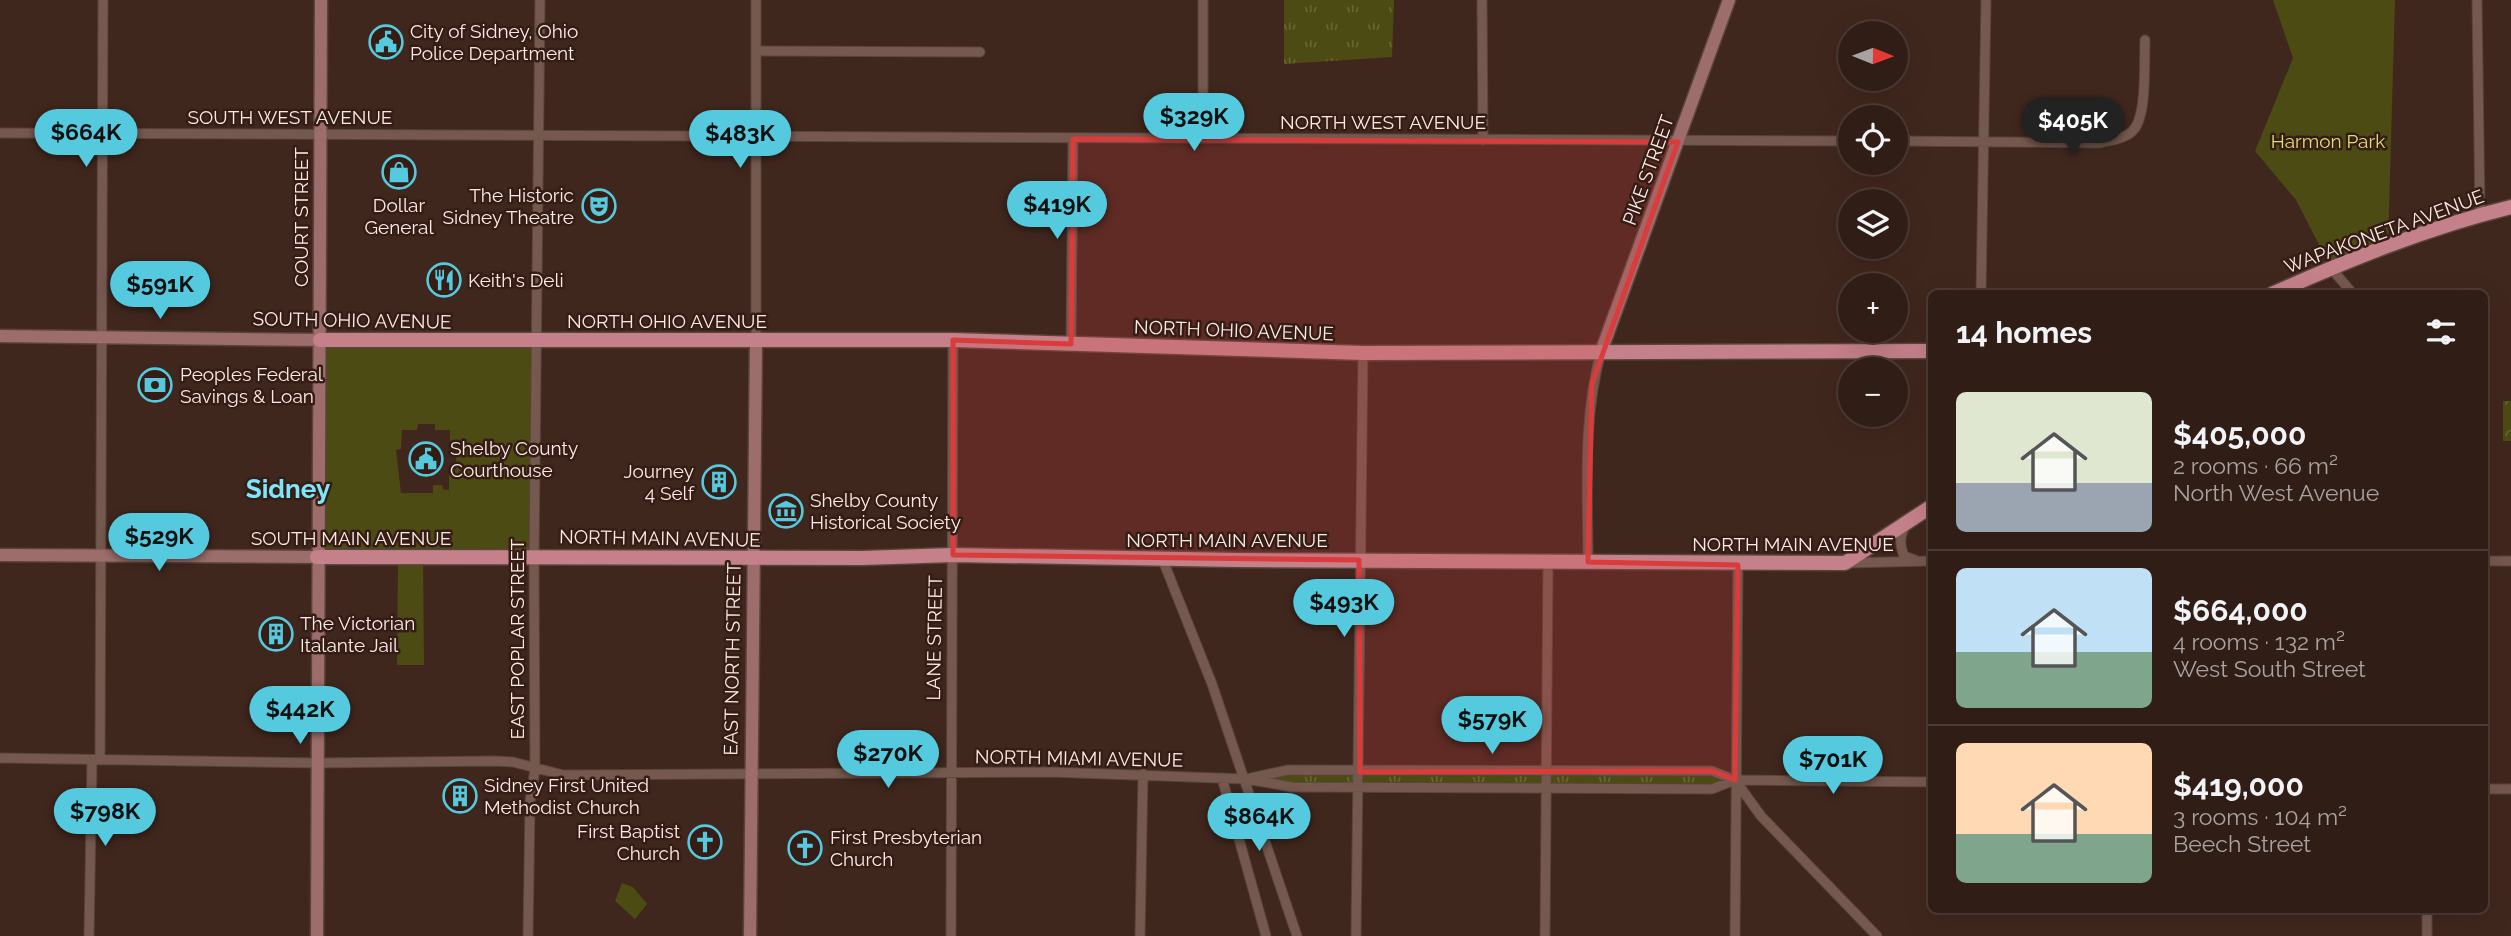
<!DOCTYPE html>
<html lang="en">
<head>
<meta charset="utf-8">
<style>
	:root { --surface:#301d16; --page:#3c2a23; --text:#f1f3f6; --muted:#a8a2a1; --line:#4b3b35; --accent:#55cadf }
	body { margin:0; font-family:Raleway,sans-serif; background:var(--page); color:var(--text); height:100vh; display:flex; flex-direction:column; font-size:26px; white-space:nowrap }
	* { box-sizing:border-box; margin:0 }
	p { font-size:23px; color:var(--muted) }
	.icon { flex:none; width:38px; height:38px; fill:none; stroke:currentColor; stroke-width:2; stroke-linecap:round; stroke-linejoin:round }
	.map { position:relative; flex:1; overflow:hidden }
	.side { position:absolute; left:1928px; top:290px; width:560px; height:623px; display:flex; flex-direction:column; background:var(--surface); border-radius:10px; box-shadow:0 7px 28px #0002,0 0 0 2px var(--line) }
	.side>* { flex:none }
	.needle { width:46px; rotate:91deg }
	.tools { position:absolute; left:1838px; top:21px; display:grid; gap:14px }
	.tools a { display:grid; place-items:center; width:70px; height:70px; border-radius:50%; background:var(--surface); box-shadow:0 7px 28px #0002,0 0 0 2px var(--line); font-size:35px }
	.price { position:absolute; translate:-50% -60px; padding:0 16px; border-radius:24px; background:var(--accent); color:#111; font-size:23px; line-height:46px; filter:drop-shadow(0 2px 4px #0008) }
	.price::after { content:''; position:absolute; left:50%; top:42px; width:21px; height:16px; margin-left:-10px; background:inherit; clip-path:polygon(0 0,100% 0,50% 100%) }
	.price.active { background:#222; color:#fff }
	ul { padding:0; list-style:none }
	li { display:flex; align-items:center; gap:21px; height:175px; padding:0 28px }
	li+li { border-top:2px solid var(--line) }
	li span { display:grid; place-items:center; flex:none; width:196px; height:140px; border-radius:10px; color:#555 }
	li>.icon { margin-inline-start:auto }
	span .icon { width:84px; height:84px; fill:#fffc; stroke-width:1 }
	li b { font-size:30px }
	h2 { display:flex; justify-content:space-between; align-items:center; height:84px; padding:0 28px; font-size:30px }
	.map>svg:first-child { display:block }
	.grass { fill:url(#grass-tufts) }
	.forest { fill:url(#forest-crowns) }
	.park { fill:#4c4b13; fill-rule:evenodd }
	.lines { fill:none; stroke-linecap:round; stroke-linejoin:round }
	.street-casing { stroke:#59443c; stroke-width:11 }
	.secondary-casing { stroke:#59443c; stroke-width:15 }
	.primary-casing { stroke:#59443c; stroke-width:17 }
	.street { stroke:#75594f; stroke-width:9 }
	.secondary { stroke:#9d6d6c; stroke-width:12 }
	.primary { stroke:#c5818a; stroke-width:14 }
	.marked { fill:#da3b3b; fill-opacity:0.2; stroke:#da3b3b; stroke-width:5; stroke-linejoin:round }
	.labels { text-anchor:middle; stroke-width:5; stroke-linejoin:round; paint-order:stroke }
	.poi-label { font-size:19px; fill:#fbeae4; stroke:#351d15; text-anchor:start }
	.street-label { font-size:19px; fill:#fbeae4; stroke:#351d15 }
	.park-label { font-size:19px; fill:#dddd78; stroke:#351d15 }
	.district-label { font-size:26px; font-weight:bold; fill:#7ee6fa; stroke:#351d15 }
</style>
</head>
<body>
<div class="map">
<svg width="2511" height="936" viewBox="0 0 2511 936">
	<defs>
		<pattern id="grass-tufts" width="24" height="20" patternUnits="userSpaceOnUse" patternTransform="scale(1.75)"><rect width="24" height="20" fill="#4c4b13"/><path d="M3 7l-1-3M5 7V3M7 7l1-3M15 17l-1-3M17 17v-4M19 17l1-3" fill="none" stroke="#676535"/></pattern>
		<pattern id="forest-crowns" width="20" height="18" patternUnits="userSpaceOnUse" patternTransform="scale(1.75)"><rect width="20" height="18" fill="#4c4b13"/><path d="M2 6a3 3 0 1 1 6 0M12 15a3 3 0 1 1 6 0" fill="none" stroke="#676535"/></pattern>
	</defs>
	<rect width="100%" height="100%" fill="#40271e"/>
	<path class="grass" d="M1284,0H1394L1392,57L1284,64Z
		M1288,770L1712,771L1735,780L1712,789L1360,788L1246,779Z"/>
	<path class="forest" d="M2503,401H2511V441H2503Z"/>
	<path class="park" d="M2273,0H2395L2388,247L2331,268L2296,200L2255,151L2293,58Z
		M320,340L535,341L534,557L423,558L424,665H397L398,558L317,557ZM418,424H435V430H450V449H456V469L449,470V490L443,489L442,485H433V493H401L396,450L401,449L402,430H417Z
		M622,883L633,887L647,904L635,919L615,901Z"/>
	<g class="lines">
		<defs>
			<path id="street" d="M756,0V340
				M1203,0V138
				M1482,0L1483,140
				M2477,0L2480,215
				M756,51L980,52
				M0,133L1850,141
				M1895,141L2100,143C2112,140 2127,139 2135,128C2147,111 2144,61 2145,40
				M2331,268L2353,294
				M1981,294L1986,0
				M1071,344L1073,139
				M1906,524C1900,536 1899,543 1904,556L1915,560
				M1162,558L1212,684L1297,936
				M2485,561H2511
				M1588,562C1588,493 1582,420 1601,352
				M1846,563L1932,561
				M0,758L316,763L494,761L513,762L563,775L1050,772L1246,779L1292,787L1712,789L1735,780
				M100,760L103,0
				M1222,778L1266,936
				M1251,778L1288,770L1712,771L1735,780L1932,782
				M1735,780L1761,816L1877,936
				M2485,789H2511
				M89,936L92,760
				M528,936L530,802L535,769L534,557L540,0
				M951,936L953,340
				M1140,936L1143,774
				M1356,936L1363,353
				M1545,936L1548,563
				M1735,936L1738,565
				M2427,936V910"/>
			<path id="secondary" d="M0,336L320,340
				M1601,352L1729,0
				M0,555L317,557
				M317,936L321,0
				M750,936L756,340"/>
			<path id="primary" d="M2272,294C2348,260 2429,227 2511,207
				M320,340H953L1363,353L1932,351
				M317,557L862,558L953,555L1238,560L1845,563L1932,506"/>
		</defs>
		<use href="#street" class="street-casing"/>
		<use href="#secondary" class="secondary-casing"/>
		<use href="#primary" class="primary-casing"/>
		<use href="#street" class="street"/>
		<use href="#secondary" class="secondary"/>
		<use href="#primary" class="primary"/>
	</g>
	<path class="marked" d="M1073,139L1678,142L1592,384L1588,562L1738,565L1735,780L1712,771L1360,772L1359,560L953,555V340L1071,344Z"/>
	<defs>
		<symbol id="civic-ring" viewBox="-11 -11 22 22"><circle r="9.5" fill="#351d15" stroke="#55cadf" stroke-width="1.5"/><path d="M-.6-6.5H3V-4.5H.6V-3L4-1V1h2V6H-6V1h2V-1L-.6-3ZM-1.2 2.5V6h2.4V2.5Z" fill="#55cadf"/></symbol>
		<symbol id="shop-ring" viewBox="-11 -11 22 22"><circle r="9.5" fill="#351d15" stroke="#55cadf" stroke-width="1.5"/><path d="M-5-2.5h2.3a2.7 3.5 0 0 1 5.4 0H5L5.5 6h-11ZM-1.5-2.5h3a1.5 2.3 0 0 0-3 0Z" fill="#55cadf"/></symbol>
		<symbol id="theatre-ring" viewBox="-11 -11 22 22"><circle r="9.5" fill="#351d15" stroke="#55cadf" stroke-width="1.5"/><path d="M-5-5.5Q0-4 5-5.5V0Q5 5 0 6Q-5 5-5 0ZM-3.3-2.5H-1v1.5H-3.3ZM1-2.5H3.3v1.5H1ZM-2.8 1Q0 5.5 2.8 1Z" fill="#55cadf"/></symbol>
		<symbol id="restaurant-ring" viewBox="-11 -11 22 22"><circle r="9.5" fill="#351d15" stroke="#55cadf" stroke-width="1.5"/><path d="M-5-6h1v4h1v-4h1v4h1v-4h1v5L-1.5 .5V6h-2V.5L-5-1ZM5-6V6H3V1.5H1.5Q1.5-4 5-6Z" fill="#55cadf"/></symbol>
		<symbol id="bank-ring" viewBox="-11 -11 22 22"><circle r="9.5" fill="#351d15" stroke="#55cadf" stroke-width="1.5"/><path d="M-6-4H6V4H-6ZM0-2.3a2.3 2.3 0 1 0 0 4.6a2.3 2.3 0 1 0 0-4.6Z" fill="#55cadf"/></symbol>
		<symbol id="building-ring" viewBox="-11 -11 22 22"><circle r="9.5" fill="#351d15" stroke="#55cadf" stroke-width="1.5"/><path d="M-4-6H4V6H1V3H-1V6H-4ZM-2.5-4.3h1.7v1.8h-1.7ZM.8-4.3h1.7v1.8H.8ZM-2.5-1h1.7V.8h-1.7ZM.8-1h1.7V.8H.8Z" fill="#55cadf"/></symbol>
		<symbol id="museum-ring" viewBox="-11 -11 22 22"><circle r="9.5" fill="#351d15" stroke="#55cadf" stroke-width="1.5"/><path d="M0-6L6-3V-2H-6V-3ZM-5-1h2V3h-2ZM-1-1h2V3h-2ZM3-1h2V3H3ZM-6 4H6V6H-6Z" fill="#55cadf"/></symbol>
		<symbol id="church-ring" viewBox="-11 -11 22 22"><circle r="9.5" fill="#351d15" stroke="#55cadf" stroke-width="1.5"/><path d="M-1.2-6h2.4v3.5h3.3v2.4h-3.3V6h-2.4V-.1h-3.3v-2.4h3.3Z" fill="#55cadf"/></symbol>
	</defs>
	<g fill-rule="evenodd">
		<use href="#civic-ring" x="367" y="23" width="38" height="38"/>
		<use href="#shop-ring" x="380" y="153" width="38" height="38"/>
		<use href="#theatre-ring" x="580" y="187" width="38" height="38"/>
		<use href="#restaurant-ring" x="425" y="261" width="38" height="38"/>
		<use href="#bank-ring" x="136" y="366" width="38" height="38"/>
		<use href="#civic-ring" x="407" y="440" width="38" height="38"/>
		<use href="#building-ring" x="700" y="463" width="38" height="38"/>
		<use href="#museum-ring" x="767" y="492" width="38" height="38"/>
		<use href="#building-ring" x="257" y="615" width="38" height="38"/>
		<use href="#building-ring" x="441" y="777" width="38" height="38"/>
		<use href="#church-ring" x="686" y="823" width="38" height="38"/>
		<use href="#church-ring" x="786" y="829" width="38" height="38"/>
	</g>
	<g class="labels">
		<g class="poi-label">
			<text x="410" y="38">City of Sidney, Ohio<tspan x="410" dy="22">Police Department</tspan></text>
			<text x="574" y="202" text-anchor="end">The Historic<tspan x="574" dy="22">Sidney Theatre</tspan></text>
			<text x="399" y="212" text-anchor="middle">Dollar<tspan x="399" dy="22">General</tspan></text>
			<text x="468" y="287">Keith's Deli</text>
			<text x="180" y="381">Peoples Federal<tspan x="180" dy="22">Savings &amp; Loan</tspan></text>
			<text x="450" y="455">Shelby County<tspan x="450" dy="22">Courthouse</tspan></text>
			<text x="694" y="478" text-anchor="end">Journey<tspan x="694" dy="22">4 Self</tspan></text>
			<text x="810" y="507">Shelby County<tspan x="810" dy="22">Historical Society</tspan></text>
			<text x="300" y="630">The Victorian<tspan x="300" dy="22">Italante Jail</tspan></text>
			<text x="484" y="792">Sidney First United<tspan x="484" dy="22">Methodist Church</tspan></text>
			<text x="680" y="838" text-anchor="end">First Baptist<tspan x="680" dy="22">Church</tspan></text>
			<text x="830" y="844">First Presbyterian<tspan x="830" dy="22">Church</tspan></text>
		</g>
		<g class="street-label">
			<text x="290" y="124">SOUTH WEST AVENUE</text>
			<text x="1383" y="129">NORTH WEST AVENUE</text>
			<text transform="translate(1648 170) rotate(-70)" y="7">PIKE STREET</text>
			<text transform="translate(301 217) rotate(-90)" y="7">COURT STREET</text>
			<text transform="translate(2384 231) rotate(-20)" y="7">WAPAKONETA AVENUE</text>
			<text transform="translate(352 320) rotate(1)" y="7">SOUTH OHIO AVENUE</text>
			<text x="667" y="328">NORTH OHIO AVENUE</text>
			<text transform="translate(1234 330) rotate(2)" y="7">NORTH OHIO AVENUE</text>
			<text x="351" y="545">SOUTH MAIN AVENUE</text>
			<text transform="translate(660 538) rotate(1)" y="7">NORTH MAIN AVENUE</text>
			<text x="1227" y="547">NORTH MAIN AVENUE</text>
			<text x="1793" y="551">NORTH MAIN AVENUE</text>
			<text transform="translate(934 638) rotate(-89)" y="7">LANE STREET</text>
			<text transform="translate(517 639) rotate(-90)" y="7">EAST POPLAR STREET</text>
			<text transform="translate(732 659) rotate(-89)" y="7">EAST NORTH STREET</text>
			<text transform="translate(1079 758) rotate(1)" y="7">NORTH MIAMI AVENUE</text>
		</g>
		<g class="park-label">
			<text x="2328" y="148">Harmon Park</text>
		</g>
		<g class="district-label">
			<text x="288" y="498">Sidney</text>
		</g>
	</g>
</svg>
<div class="tools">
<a><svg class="needle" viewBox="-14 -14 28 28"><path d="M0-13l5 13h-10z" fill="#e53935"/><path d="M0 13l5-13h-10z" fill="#a8a2a1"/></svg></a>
<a><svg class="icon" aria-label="locate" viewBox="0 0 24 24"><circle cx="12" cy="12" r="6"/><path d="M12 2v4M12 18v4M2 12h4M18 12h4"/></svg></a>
<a><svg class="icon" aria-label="layers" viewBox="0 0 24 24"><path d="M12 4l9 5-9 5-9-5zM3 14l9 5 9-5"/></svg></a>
<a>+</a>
<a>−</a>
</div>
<b class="price" style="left:1194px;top:153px">$329K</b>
<b class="price active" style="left:2073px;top:157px">$405K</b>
<b class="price" style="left:86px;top:169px">$664K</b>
<b class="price" style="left:740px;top:170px">$483K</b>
<b class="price" style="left:1057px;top:241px">$419K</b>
<b class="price" style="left:160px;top:321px">$591K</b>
<b class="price" style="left:159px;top:573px">$529K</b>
<b class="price" style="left:1344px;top:639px">$493K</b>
<b class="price" style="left:300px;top:746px">$442K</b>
<b class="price" style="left:1492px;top:756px">$579K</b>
<b class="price" style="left:888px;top:790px">$270K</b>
<b class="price" style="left:1833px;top:796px">$701K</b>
<b class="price" style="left:105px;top:848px">$798K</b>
<b class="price" style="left:1259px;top:853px">$864K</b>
<section class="side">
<h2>14 homes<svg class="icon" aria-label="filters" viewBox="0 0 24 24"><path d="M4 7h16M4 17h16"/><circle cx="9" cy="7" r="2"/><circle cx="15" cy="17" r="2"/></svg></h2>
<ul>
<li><span style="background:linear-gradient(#dfe7d0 65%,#9aa5b1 0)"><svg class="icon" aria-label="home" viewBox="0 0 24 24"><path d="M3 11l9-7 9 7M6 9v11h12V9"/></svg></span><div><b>$405,000</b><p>2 rooms · 66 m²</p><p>North West Avenue</p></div></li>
<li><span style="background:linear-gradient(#bfe0f5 60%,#7fa58c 0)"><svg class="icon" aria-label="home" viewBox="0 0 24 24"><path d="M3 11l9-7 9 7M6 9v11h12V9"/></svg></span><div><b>$664,000</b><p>4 rooms · 132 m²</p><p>West South Street</p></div></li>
<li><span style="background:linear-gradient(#ffd9b3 65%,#7fa58c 0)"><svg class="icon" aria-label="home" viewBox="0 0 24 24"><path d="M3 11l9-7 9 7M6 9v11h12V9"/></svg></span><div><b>$419,000</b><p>3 rooms · 104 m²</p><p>Beech Street</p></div></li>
</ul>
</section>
</div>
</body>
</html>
